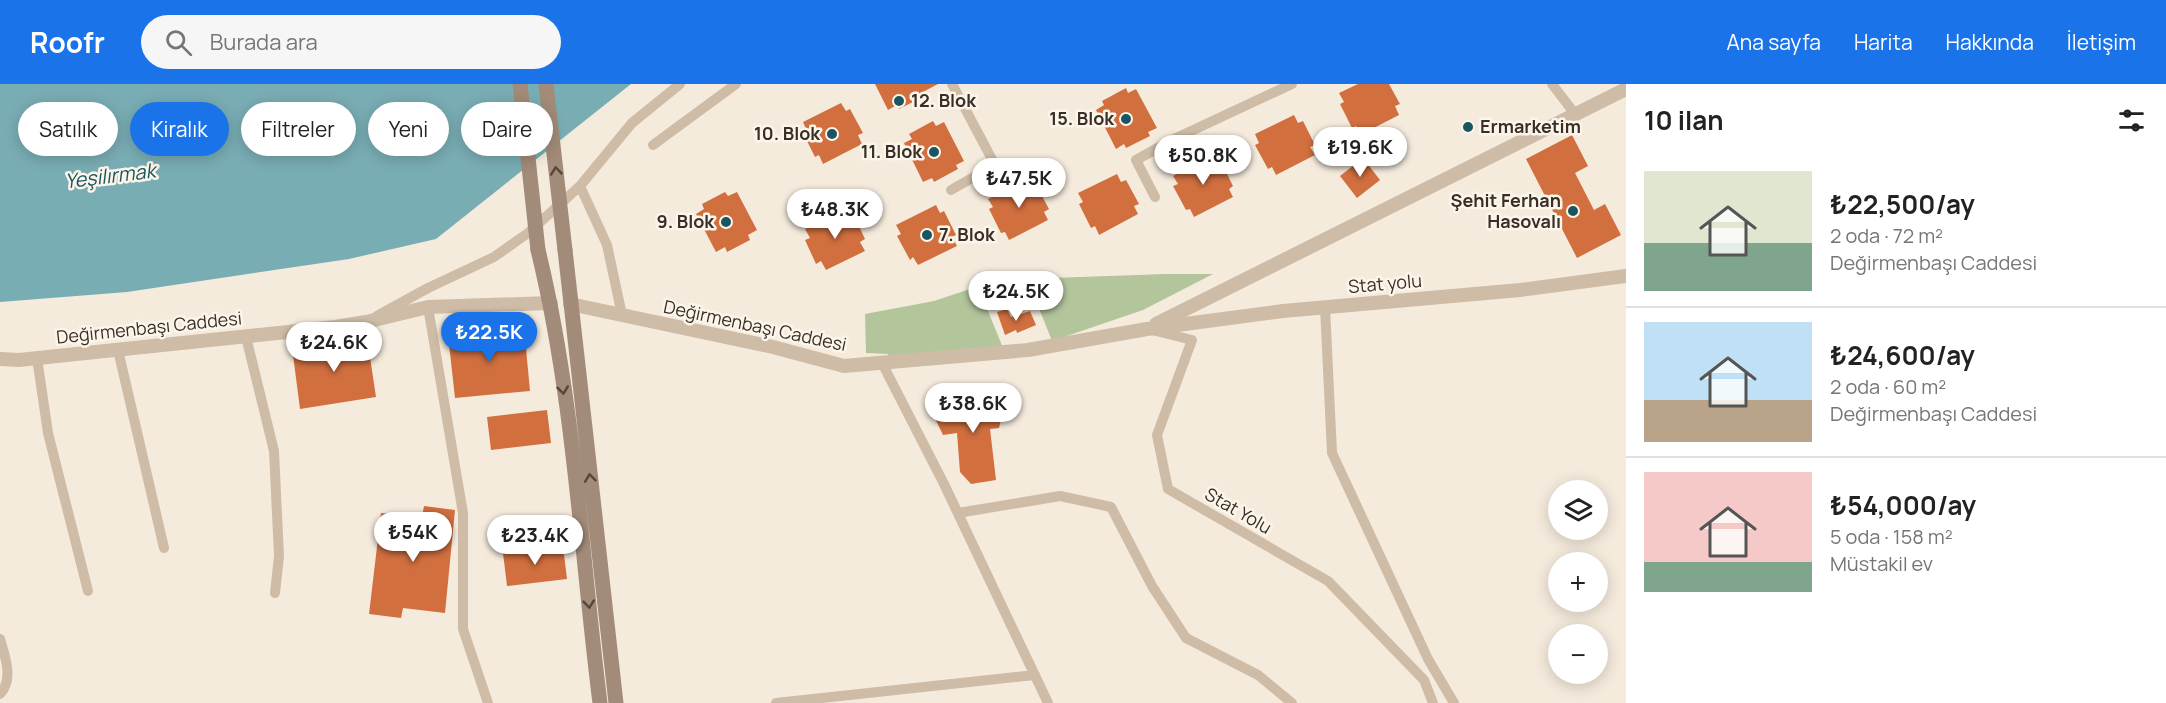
<!DOCTYPE html>
<html lang="tr">
<head>
<meta charset="utf-8">
<style>
	:root { --surface:#fff; --page:#f6f6f6; --text:#222; --muted:#767676; --line:#e0e0e0; --accent:#1a73e8 }
	body { margin:0; font-family:Manrope,sans-serif; background:var(--page); color:var(--text); height:100vh; display:flex; flex-direction:column; font-size:22px; white-space:nowrap }
	* { box-sizing:border-box; margin:0 }
	p { font-size:20px; color:var(--muted) }
	.icon { flex:none; width:33px; height:33px; fill:none; stroke:currentColor; stroke-width:2; stroke-linecap:round; stroke-linejoin:round }
	.map { position:relative; flex:1; overflow:hidden }
	.panel { display:flex; flex-direction:column; background:var(--surface); width:540px }
	.panel>* { flex:none }
	.banner { position:absolute; left:18px; top:18px; width:570px; height:54px; display:flex; gap:12px }
	.fabs { position:absolute; left:1548px; top:396px; display:grid; gap:12px }
	.fabs a { display:grid; place-items:center; width:60px; height:60px; border-radius:50%; background:var(--surface); box-shadow:0 3px 15px #0003; font-size:30px }
	.price { position:absolute; translate:-50% -51px; padding:0 14px; border-radius:21px; background:#fff; color:#222; font-size:20px; line-height:39px; filter:drop-shadow(0 2px 3px #0008) }
	.price::after { content:''; position:absolute; left:50%; top:36px; width:18px; height:14px; margin-left:-9px; background:inherit; clip-path:polygon(0 0,100% 0,50% 100%) }
	.price.current { background:var(--accent); color:#fff }
	ul { padding:0; list-style:none }
	li { display:flex; align-items:center; gap:18px; height:150px; padding:0 18px }
	li+li { border-top:2px solid var(--line) }
	li span { display:grid; place-items:center; flex:none; width:168px; height:120px; border-radius:0px; color:#555 }
	li>.icon { margin-inline-start:auto }
	span .icon { width:72px; height:72px; fill:#fffc; stroke-width:1 }
	li b { font-size:26px }
	h2 { display:flex; justify-content:space-between; align-items:center; height:72px; padding:0 18px; font-size:26px }
	.chip { padding:0 21px; border-radius:27px; background:var(--surface); box-shadow:0 3px 15px #0003; font-size:21px; line-height:54px }
	.chip.current { background:var(--accent); color:#fff }
	header { display:flex; align-items:center; gap:36px; box-sizing:border-box; height:84px; padding:0 30px; background:var(--accent); color:#fff }
	header strong { font-size:28px }
	nav { display:flex; gap:33px; margin-inline-start:auto; font-size:21px }
	.search { width:420px; height:54px; background:var(--page); display:flex; align-items:center; gap:15px; box-sizing:border-box; padding:0 21px; border-radius:33px; color:var(--muted); font-size:22px }
	main { display:flex; flex:1; min-height:0 }
	.map>svg:first-child { display:block }
	.green { fill:#b3c59b }
	.water { fill:#79adb4 }
	.building { fill:#d16f3f }
	.lines { fill:none; stroke-linecap:round; stroke-linejoin:round }
	.minor { stroke:#cebca7; stroke-width:10 }
	.tertiary { stroke:#cebca7; stroke-width:14 }
	.secondary { stroke:#a28b78; stroke-width:15 }
	.secondary-bridge { stroke:#a28b78; stroke-width:15 }
	.oneway { stroke:#54463c }
	.poi-dot { fill:#1a5560; stroke:#fbf5ea; stroke-width:2 }
	.labels { text-anchor:middle; stroke-width:5; stroke-linejoin:round; paint-order:stroke }
	.poi-label { font-size:18px; font-weight:bold; fill:#3a2f28; stroke:#fbf5ea; text-anchor:end }
	.street-label { font-size:18px; fill:#3a2f28; stroke:#fbf5ea }
	.water-label { font-size:20px; font-style:italic; fill:#1a5560; stroke:#fbf5ea }
</style>
</head>
<body>
<header>
<strong>Roofr</strong>
<div class="search"><svg class="icon" aria-label="search" viewBox="0 0 24 24"><circle cx="10" cy="10" r="6"/><path d="M15 15l6 6"/></svg>Burada ara</div>
<nav><a>Ana sayfa</a><a>Harita</a><a>Hakkında</a><a>İletişim</a></nav>
</header>
<main>
<div class="map">
<svg width="1626" height="619" viewBox="0 0 1626 619">
	<rect width="100%" height="100%" fill="#f5ebdd"/>
	<path class="green" d="M1165,190H1213L1143,226L1052,257L1034,212L984,217L1003,264L890,276L888,270L866,269L865,230L934,217L997,196Z"/>
	<path class="water" d="M0,0H631L436,155L349,175L127,208L0,218Z"/>
	<path class="building" d="M875,0H938L921,9L923,13L899,25L897,21L888,26Z
		M1358,0H1389L1400,20L1395,22L1399,31L1360,51L1356,42L1352,44L1340,20L1344,18L1339,9Z
		M1126,4L1128,9L1136,5L1157,44L1148,48L1150,52L1126,64L1124,60L1116,65L1096,26L1104,21L1102,17Z
		M841,19L846,27L850,25L863,49L858,51L862,60L823,80L819,71L815,73L803,49L807,47L803,38Z
		M1294,31L1298,39L1303,37L1315,61L1310,63L1315,71L1276,91L1272,83L1268,85L1255,61L1259,59L1255,50Z
		M933,37L936,42L944,38L964,77L956,81L958,85L934,98L932,94L923,98L904,59L912,55L909,50Z
		M1572,51L1588,82L1575,89L1594,126L1605,120L1621,151L1577,174L1526,75Z
		M1212,72L1216,80L1221,78L1233,102L1229,105L1233,113L1194,133L1190,125L1186,126L1173,102L1178,100L1173,92Z
		M1363,74L1380,96L1357,114L1340,92Z
		M1117,90L1121,98L1126,96L1139,120L1134,122L1138,130L1099,151L1095,142L1091,144L1079,120L1083,118L1078,109Z
		M1027,95L1032,103L1036,101L1049,125L1044,128L1048,136L1009,156L1005,148L1001,149L989,125L993,123L988,115Z
		M725,108L728,112L737,108L757,146L748,151L750,156L727,168L725,163L716,168L696,130L704,125L702,120Z
		M936,121L940,129L944,127L956,151L952,153L957,162L918,181L913,173L910,176L897,152L901,150L896,141Z
		M843,126L849,134L854,132L865,155L860,158L865,167L826,186L821,177L816,180L805,156L810,154L805,145Z
		M1007,225L1011,233L1030,227L1036,241L1017,249L1016,246L1005,251L997,228Z
		M513,243L525,254L530,307L455,314L448,251Z
		M367,253L376,313L300,325L292,263Z
		M1007,311L999,344L990,345L996,396L971,400L960,388L957,349L943,351L929,322Z
		M547,326L551,359L491,366L487,333Z
		M424,422L455,426L445,529L403,524L401,534L369,530L381,429L422,433Z
		M563,462L567,495L507,502L503,469Z"/>
	<g class="lines">
		<path class="minor" d="M1552,0L1575,30
			M653,61L736,0
			M580,102L607,161L622,231
			M951,106L995,81L952,0
			M1155,113L1136,76L1174,55L1292,0
			M428,223L463,429V545L488,619
			M1325,223L1332,369L1428,575L1454,619
			M377,232L428,204L494,173L528,149L580,102L632,39L680,0
			M1152,246L1192,256L1157,351L1168,405L1328,497L1424,596L1433,619
			M246,253L274,367L279,472L275,509
			M118,266L164,464
			M37,274L48,349L88,507
			M882,279L944,400L1048,619
			M958,429L1060,412L1111,423L1152,502L1186,554L1258,591L1292,619
			M0,555C5,572 14,596 0,610
			M776,619L1035,591"/>
		<path class="tertiary" d="M570,220L773,263L844,282L1028,266L1147,245L1283,227L1520,206L1626,192
			M1156,240L1626,5
			M0,275L19,276L335,243L366,238L428,223L551,219"/>
		<path class="secondary" d="M538,166C574,313 581,469 600,619
			M565,166L616,619"/>
		<path class="secondary-bridge" d="M520,0L538,166
			M546,0L565,166"/>
	</g>
	<defs><path id="oneway-chevron" d="M-2-3.5L2.5 0L-2 3.5" fill="none" stroke-width="1.6" stroke-linecap="round" stroke-linejoin="round" transform="scale(1.5)"/></defs>
	<g class="oneway">
		<use href="#oneway-chevron" transform="translate(556 87) rotate(-96)"/>
		<use href="#oneway-chevron" transform="translate(563 306) rotate(83)"/>
		<use href="#oneway-chevron" transform="translate(590 394) rotate(-97)"/>
		<use href="#oneway-chevron" transform="translate(589 520) rotate(84)"/>
	</g>
	<g class="poi-dot">
		<circle cx="899" cy="17" r="6"/>
		<circle cx="1126" cy="35" r="6"/>
		<circle cx="1468" cy="43" r="6"/>
		<circle cx="832" cy="50" r="6"/>
		<circle cx="934" cy="68" r="6"/>
		<circle cx="1573" cy="127" r="6"/>
		<circle cx="726" cy="138" r="6"/>
		<circle cx="927" cy="151" r="6"/>
	</g>
	<g class="labels">
		<g class="poi-label">
			<text x="911" y="23" text-anchor="start">12. Blok</text>
			<text x="1114" y="41">15. Blok</text>
			<text x="1480" y="49" text-anchor="start">Ermarketim</text>
			<text x="820" y="56">10. Blok</text>
			<text x="922" y="74">11. Blok</text>
			<text x="1561" y="123">Şehit Ferhan<tspan x="1561" dy="21">Hasovalı</tspan></text>
			<text x="714" y="144">9. Blok</text>
			<text x="939" y="157" text-anchor="start">7. Blok</text>
		</g>
		<g class="street-label">
			<text transform="translate(1385 200) rotate(-5)" y="6">Stat yolu</text>
			<text transform="translate(755 242) rotate(12)" y="6">Değirmenbaşı Caddesi</text>
			<text transform="translate(149 244) rotate(-6)" y="6">Değirmenbaşı Caddesi</text>
			<text transform="translate(1238 427) rotate(30)" y="6">Stat Yolu</text>
		</g>
		<g class="water-label">
			<text transform="translate(110 92) rotate(-7)" y="7">Yeşilırmak</text>
		</g>
	</g>
</svg>
<div class="fabs">
<a><svg class="icon" aria-label="layers" viewBox="0 0 24 24"><path d="M12 4l9 5-9 5-9-5zM3 14l9 5 9-5"/></svg></a>
<a>+</a>
<a>−</a>
</div>
<b class="price" style="left:1360px;top:94px">₺19.6K</b>
<b class="price" style="left:1203px;top:102px">₺50.8K</b>
<b class="price" style="left:1019px;top:125px">₺47.5K</b>
<b class="price" style="left:835px;top:156px">₺48.3K</b>
<b class="price" style="left:1016px;top:238px">₺24.5K</b>
<b class="price current" style="left:489px;top:279px">₺22.5K</b>
<b class="price" style="left:334px;top:289px">₺24.6K</b>
<b class="price" style="left:973px;top:350px">₺38.6K</b>
<b class="price" style="left:413px;top:479px">₺54K</b>
<b class="price" style="left:535px;top:482px">₺23.4K</b>
<div class="banner">
<a class="chip">Satılık</a>
<a class="chip current">Kiralık</a>
<a class="chip">Filtreler</a>
<a class="chip">Yeni</a>
<a class="chip">Daire</a>
</div>
</div>
<section class="panel">
<h2>10 ilan<svg class="icon" aria-label="filters" viewBox="0 0 24 24"><path d="M4 7h16M4 17h16"/><circle cx="9" cy="7" r="2"/><circle cx="15" cy="17" r="2"/></svg></h2>
<ul>
<li><span style="background:linear-gradient(#dfe7d0 60%,#7fa58c 0)"><svg class="icon" aria-label="home" viewBox="0 0 24 24"><path d="M3 11l9-7 9 7M6 9v11h12V9"/></svg></span><div><b>₺22,500/ay</b><p>2 oda · 72 m²</p><p>Değirmenbaşı Caddesi</p></div></li>
<li><span style="background:linear-gradient(#bfe0f5 65%,#b9a48a 0)"><svg class="icon" aria-label="home" viewBox="0 0 24 24"><path d="M3 11l9-7 9 7M6 9v11h12V9"/></svg></span><div><b>₺24,600/ay</b><p>2 oda · 60 m²</p><p>Değirmenbaşı Caddesi</p></div></li>
<li><span style="background:linear-gradient(#f6c9c9 75%,#7fa58c 0)"><svg class="icon" aria-label="home" viewBox="0 0 24 24"><path d="M3 11l9-7 9 7M6 9v11h12V9"/></svg></span><div><b>₺54,000/ay</b><p>5 oda · 158 m²</p><p>Müstakil ev</p></div></li>
</ul>
</section>
</main>
</body>
</html>
